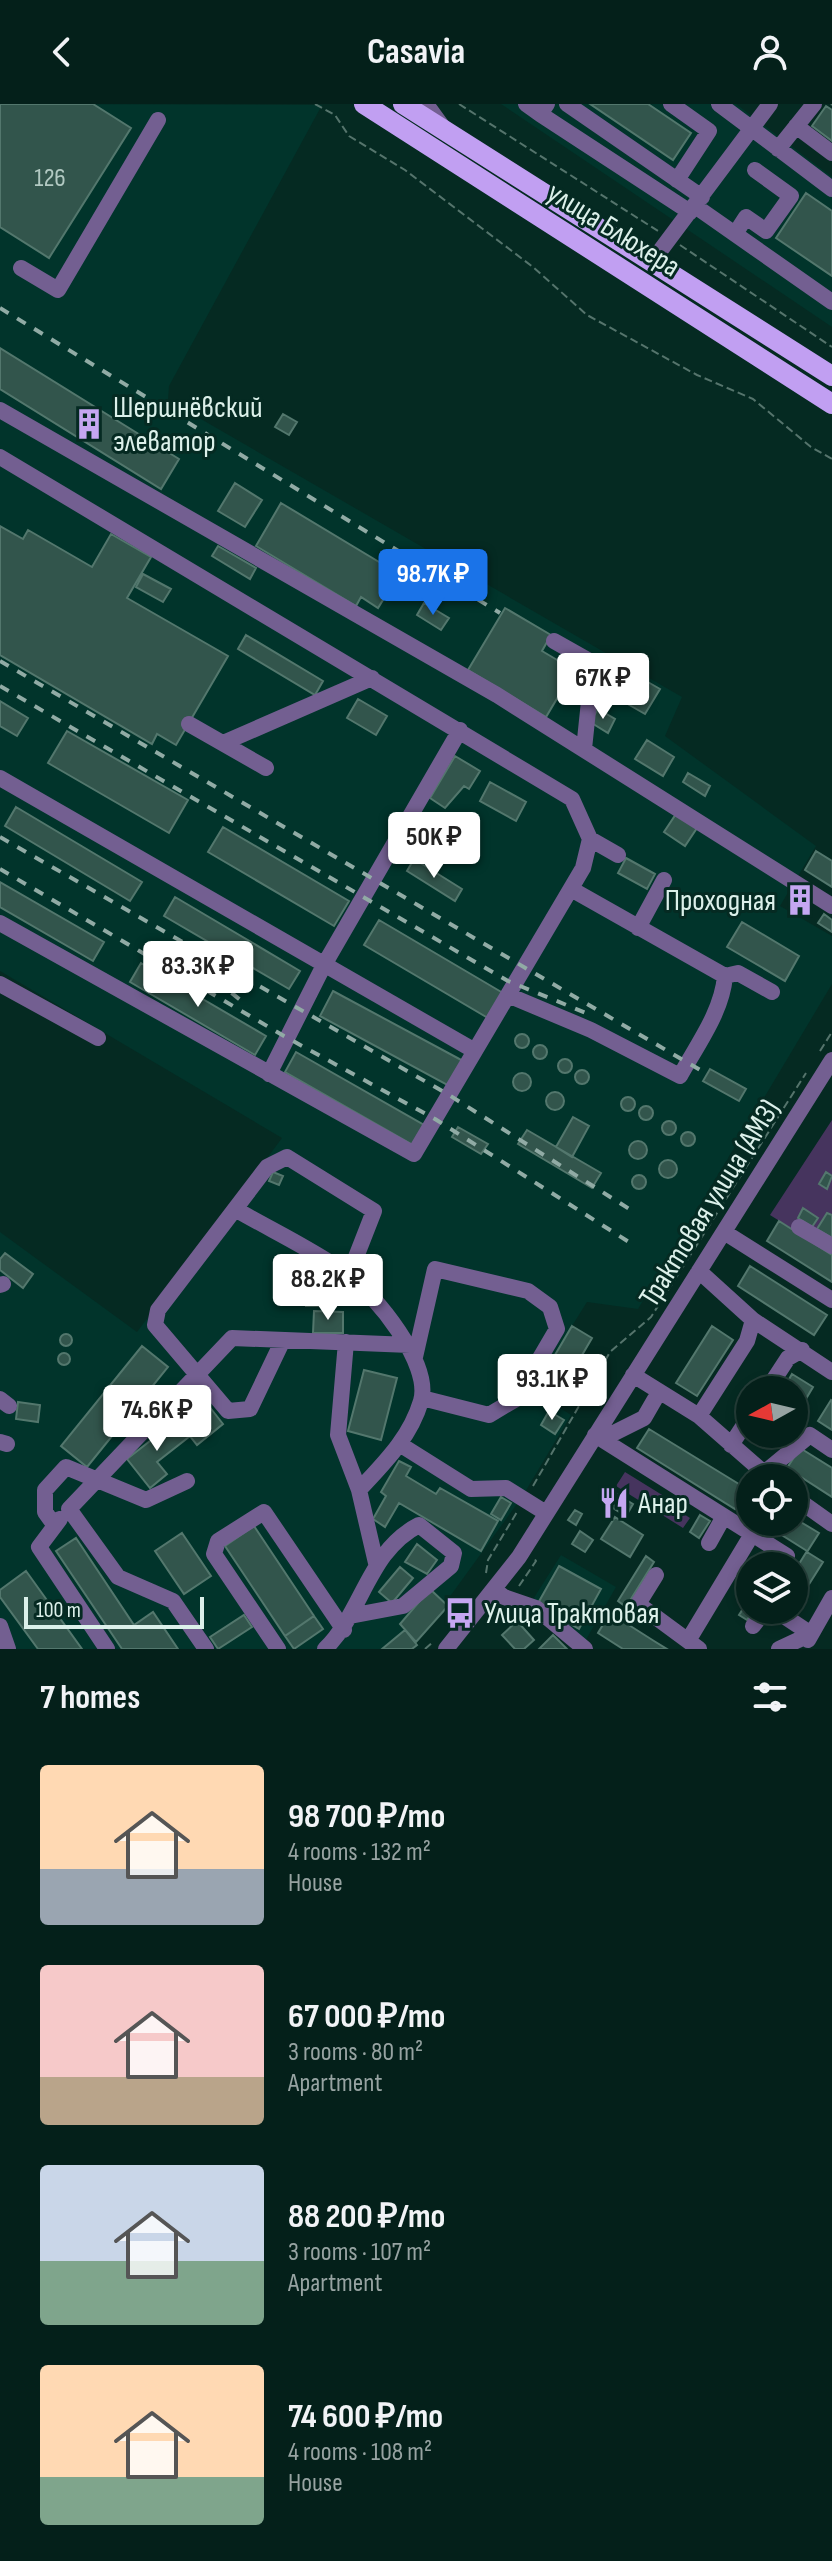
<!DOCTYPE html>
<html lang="en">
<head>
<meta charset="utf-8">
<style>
	:root { --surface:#04201a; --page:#122d27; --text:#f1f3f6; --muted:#97a3a2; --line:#253e39; --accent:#1a73e8 }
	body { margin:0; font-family:"Sofia Sans Condensed",sans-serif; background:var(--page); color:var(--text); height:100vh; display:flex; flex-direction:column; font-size:30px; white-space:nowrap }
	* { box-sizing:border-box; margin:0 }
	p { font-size:26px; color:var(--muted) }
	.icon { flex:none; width:44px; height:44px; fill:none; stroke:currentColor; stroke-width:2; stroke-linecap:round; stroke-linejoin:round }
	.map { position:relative; height:1545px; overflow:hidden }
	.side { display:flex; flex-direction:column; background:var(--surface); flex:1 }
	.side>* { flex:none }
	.needle { width:52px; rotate:262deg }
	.tools { position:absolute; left:736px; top:1272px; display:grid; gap:16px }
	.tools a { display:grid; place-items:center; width:72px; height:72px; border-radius:50%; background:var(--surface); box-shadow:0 4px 12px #0003,0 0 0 2px var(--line); font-size:40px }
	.scale { position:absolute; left:24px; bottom:20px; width:180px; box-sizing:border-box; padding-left:8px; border:4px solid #dcf0ea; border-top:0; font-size:22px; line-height:28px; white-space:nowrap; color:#dcf0ea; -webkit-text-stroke:6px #052a22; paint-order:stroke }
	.price { position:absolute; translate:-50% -68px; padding:0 18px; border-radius:8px; background:#fff; color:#222; font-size:26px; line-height:52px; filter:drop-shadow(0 2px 4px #0008) }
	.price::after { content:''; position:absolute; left:50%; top:48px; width:24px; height:18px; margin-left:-12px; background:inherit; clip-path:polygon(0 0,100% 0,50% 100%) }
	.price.on { background:var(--accent); color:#fff }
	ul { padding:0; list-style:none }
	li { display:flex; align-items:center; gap:24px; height:200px; padding:0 40px }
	li span { display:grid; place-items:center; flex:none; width:224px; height:160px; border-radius:8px; color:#555 }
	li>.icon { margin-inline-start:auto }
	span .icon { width:96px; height:96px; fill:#fffc; stroke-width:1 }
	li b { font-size:34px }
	h2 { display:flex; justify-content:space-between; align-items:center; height:96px; padding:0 40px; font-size:34px }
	header { display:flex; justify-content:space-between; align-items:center; height:104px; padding:0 40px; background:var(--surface); font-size:36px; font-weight:700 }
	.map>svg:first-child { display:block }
	.built { fill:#01342b }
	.green { fill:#46345e }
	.building { fill:#32554c; stroke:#53776d; stroke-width:2 }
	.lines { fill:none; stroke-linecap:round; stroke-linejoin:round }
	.path { stroke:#55746c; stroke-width:2; stroke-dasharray:8 4; stroke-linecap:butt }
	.minor { stroke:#735f91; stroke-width:16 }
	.major { stroke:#c19ff2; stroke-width:20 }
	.rail { stroke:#91aba5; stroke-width:4; stroke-dasharray:10 10; stroke-linecap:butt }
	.labels { text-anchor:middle; stroke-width:6; stroke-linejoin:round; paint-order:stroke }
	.number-label { font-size:26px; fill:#b2c9c2 }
	.street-label { font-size:30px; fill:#dcf0ea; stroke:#052a22 }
	.poi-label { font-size:30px; fill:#dcf0ea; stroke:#052a22; text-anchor:start }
</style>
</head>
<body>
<header><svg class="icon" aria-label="back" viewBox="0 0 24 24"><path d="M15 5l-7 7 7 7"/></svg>Casavia<svg class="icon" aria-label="person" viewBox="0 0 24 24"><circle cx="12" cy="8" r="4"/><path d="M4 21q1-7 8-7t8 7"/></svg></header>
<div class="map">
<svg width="832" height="1545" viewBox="0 0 832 1545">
	<rect width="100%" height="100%" fill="#052a22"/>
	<path class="built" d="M0,0L322,1L169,282L168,296L682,593L665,632L816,742L780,802L832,832V880L638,1205L587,1198L572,1222L592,1234L558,1292L551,1298L571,1311L522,1393L412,1545H0V1128L137,1228L282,1034L0,867Z
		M501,0H736L832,73V223Z
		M561,1451L616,1483L583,1541L530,1500Z"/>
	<path class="green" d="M832,1016V1150L770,1111Z
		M625,1368L667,1394L665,1398L690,1414L683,1424L616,1382Z"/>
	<path class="building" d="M0,0H93L131,24L49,154L0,123Z
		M590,0H648L691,29L673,56Z
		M826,2L832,6V37L812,22Z
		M806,89L832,107V172L776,134Z
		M0,244L179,355L161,385L0,285Z
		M283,310L297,318L289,331L275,323Z
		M235,379L262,396L245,423L218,407Z
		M281,399L399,470L378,504L361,493L356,502L256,442Z
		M0,422L23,435L28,426L92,463L111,430L151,453L127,494L228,552L176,641L157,630L152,640L0,551Z
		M218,442L256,464L250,475L212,452Z
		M143,470L171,485L163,498L136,483Z
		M424,499L449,514L441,526L417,511Z
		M505,504L551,531L542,547L574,566L546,613L468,566Z
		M246,531L323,577L315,591L238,545Z
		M613,558L660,585L645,610L598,583Z
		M358,595L387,612L376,631L347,614Z
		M0,597L28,614L17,632L0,622Z
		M598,605L615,615L608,629L590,618Z
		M67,627L188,696L169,729L48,659Z
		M647,636L674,653L663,672L635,655Z
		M455,652L480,667L469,685L464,682L445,704L430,694Z
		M688,669L710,682L705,692L683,678Z
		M490,678L526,698L516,717L480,697Z
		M16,703L142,778L130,797L5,722Z
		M678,707L699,721L685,742L664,728Z
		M223,723L349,797L334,822L208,748Z
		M816,747L832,757V783L805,766Z
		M626,754L655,770L647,785L618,769Z
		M414,755L462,785L455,797L407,767Z
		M0,778L104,838L93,857L0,803Z
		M796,788L809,794L804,804L792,798Z
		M175,793L300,867L289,885L164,812Z
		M824,810L832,816V828L818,819Z
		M379,816L503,889L488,914L364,841Z
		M742,818L799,852L785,877L727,843Z
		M141,859L266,932L255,951L130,878Z
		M333,887L465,958L451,983L320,912Z
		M515 937a7 7 0 1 1 14 0a7 7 0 1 1-14 0Z
		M533 948a7 7 0 1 1 14 0a7 7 0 1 1-14 0Z
		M296,948L424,1021L413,1041L285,968Z
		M558 962a7 7 0 1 1 14 0a7 7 0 1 1-14 0Z
		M710,965L746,985L739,997L703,977Z
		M575 973a7 7 0 1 1 14 0a7 7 0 1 1-14 0Z
		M513 978a9 9 0 1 1 18 0a9 9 0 1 1-18 0Z
		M546 997a9 9 0 1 1 18 0a9 9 0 1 1-18 0Z
		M621 1000a7 7 0 1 1 14 0a7 7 0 1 1-14 0Z
		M639 1009a7 7 0 1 1 14 0a7 7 0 1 1-14 0Z
		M573,1013L589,1022L572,1053L556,1043Z
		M662 1024a7 7 0 1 1 14 0a7 7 0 1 1-14 0Z
		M458,1023L488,1040L481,1050L452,1033Z
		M527,1026L601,1069L592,1084L518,1040Z
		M681 1035a7 7 0 1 1 14 0a7 7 0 1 1-14 0Z
		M629 1046a9 9 0 1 1 18 0a9 9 0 1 1-18 0Z
		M659 1065a9 9 0 1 1 18 0a9 9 0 1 1-18 0Z
		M273,1068L283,1072L279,1081L269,1077Z
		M826,1068L832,1072L827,1085L819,1080Z
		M632 1078a7 7 0 1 1 14 0a7 7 0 1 1-14 0Z
		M803,1104L818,1114L812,1123L798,1114Z
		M827,1109L832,1111V1134L817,1125Z
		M779,1117L832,1151V1178L767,1137Z
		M5,1149L33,1170L23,1184L0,1166V1155Z
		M750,1162L827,1211L814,1231L738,1182Z
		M307,1191H319V1202H306Z
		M314,1207L343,1208V1229H313Z
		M572,1222L592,1234L558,1292L538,1280Z
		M712,1222L733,1236L697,1292L676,1279Z
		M60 1236a6 6 0 1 1 12 0a6 6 0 1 1-12 0Z
		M142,1242L168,1263L87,1363L61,1342Z
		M58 1255a6 6 0 1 1 12 0a6 6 0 1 1-12 0Z
		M364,1266L397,1274L381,1336L348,1327Z
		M792,1270L813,1283L794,1315V1286H783Z
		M197,1287L223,1320L197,1341L171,1308Z
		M831,1296L832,1297V1326L818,1317Z
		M18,1298L40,1301L38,1318L16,1315Z
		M549,1307L564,1316L555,1330L541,1321Z
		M177,1316L190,1332L157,1358L167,1370L150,1384L127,1355Z
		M649,1325L747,1385L735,1405L637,1344Z
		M800,1344L832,1364V1393L787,1364Z
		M399,1357L411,1363L406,1372L436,1390L440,1384L498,1417L481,1447L399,1399L385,1423L373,1415L386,1392L381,1388Z
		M610,1386L633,1400L626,1412L603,1398Z
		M501,1393L511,1399L501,1416L491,1410Z
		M575,1406L582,1410L576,1421L568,1416Z
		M700,1411L710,1417L699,1434L690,1428Z
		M615,1413L643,1431L630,1453L601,1435Z
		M794,1414L819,1429L807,1448L823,1458L794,1504V1468L807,1447L761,1418H794Z
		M254,1422L314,1512L285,1532L225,1442Z
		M580,1427L593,1436L585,1448L572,1440Z
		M182,1429L211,1472L184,1490L155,1447Z
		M76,1434L134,1521L153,1508L178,1545H122L56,1447Z
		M417,1440L437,1456L427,1470L405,1458Z
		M646,1452L654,1458L626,1503L618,1497Z
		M559,1462L601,1485L579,1525L537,1501Z
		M400,1463L413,1474L392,1499L379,1488Z
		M26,1467L82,1545H38L0,1493V1486Z
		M430,1485L448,1502L416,1538L400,1520Z
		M750,1494V1506H754L747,1516L739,1511Z
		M610,1509L654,1537L667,1545H623L598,1529Z
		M244,1511L252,1523L218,1545L210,1533Z
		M314,1512L323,1525L294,1545L285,1532Z
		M517,1517L534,1536L524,1545H515L502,1531Z
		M405,1526L417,1541L412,1545H382Z
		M553,1531L567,1545H539Z"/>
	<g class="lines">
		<path class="path" d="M315,0L335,11L349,32L405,66L533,163L587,211L697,271L753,295L811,343L832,355
			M459,0L658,127
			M831,0L832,1
			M680,141L832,243
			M820,947L832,928
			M585,1290L601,1298
			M533,1382L610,1248L651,1213L806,969
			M486,1469L488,1456L517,1408
			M519,1482L536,1457L534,1454
			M425,1545L434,1537"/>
		<path class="minor" d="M426,0L442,22
			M526,0L540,10
			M547,0L540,10L690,108
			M567,0L702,93
			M671,0L709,27L677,76
			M719,0L832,85
			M796,22L832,49
			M778,45L814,0
			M695,102L832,198
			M735,130L746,113L766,127L791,92L755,66
			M651,159L770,0
			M21,164L58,186L158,16
			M0,306L497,591L832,802
			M0,353L572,695L590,735L583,764L414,1050L0,819
			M554,537L593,559L584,645
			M189,620L266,664
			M223,639L372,574
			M0,674L475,947
			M590,735L618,751
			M638,824L664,776
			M725,872L738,869L772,888
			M0,880L98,934
			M508,891L591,926L680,972C697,941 722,908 725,872L571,785
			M269,970L324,861L460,626
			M235,1105C271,1126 312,1145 347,1170C375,1190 432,1260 421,1297C410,1334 384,1359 359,1386L376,1459
			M799,1123L832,1142
			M724,1128L832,1196
			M699,1167L753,1216L832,1268
			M0,1181L3,1180
			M283,1236L250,1305L228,1307L155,1221L158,1206L267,1063L287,1053L374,1107L349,1171
			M346,1238L338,1331L359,1386
			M415,1253L435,1165L528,1187L550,1203L557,1225L516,1295L489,1311L422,1294
			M633,1271L699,1312L770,1374
			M767,1286L788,1254L802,1246
			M0,1295L9,1302
			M699,1312L747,1237L753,1216
			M595,1331L787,1452L782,1462
			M602,1335L644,1314L659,1288
			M0,1338L7,1340
			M401,1341L471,1385L506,1384L546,1409
			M731,1341L750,1312
			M764,1369L810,1331L832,1346
			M794,1393L832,1420
			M60,1415L39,1443L107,1545
			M55,1422L45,1408V1386L66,1363L146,1396L187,1377
			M709,1439L723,1414
			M656,1471L638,1500L699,1545
			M495,1486L504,1493L536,1504L585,1545
			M775,1506L811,1530L779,1545
			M0,1522L8,1545
			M753,1522L765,1506
			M689,1535L751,1432
			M808,1536L832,1494
			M206,1545L173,1497L118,1473L69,1405L232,1234L410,1241
			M278,1545L214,1450L218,1437L264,1408L344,1526
			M325,1545C363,1508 368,1447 419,1421L454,1449L451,1462L403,1502L350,1512
			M446,1545L519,1453L832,956"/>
		<path class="major" d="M364,0L832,300
			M403,0L832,272"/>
		<path class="rail" d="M0,204L500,509
			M0,557L707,970
			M0,582L508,877L586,909
			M0,733L449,991L634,1108
			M0,765L284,932L435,1015L632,1140
			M185,851L244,899"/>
	</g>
	<defs>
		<symbol id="building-bare" viewBox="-9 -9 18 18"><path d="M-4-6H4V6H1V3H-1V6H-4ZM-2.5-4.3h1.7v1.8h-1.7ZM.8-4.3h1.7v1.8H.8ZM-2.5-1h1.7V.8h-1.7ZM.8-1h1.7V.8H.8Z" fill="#c5a7f1" stroke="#052a22" stroke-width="2.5" paint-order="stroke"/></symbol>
		<symbol id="restaurant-bare" viewBox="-9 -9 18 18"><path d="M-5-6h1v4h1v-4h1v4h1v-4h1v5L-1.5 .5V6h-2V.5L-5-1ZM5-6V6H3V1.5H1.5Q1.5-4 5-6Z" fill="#c5a7f1" stroke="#052a22" stroke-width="2.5" paint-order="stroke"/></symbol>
		<symbol id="bus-bare" viewBox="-9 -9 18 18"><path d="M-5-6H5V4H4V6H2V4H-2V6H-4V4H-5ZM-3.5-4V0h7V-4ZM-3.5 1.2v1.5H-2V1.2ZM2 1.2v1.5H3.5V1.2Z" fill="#c5a7f1" stroke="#052a22" stroke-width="2.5" paint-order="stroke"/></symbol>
	</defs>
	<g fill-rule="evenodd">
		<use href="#building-bare" x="67" y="298" width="44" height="44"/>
		<use href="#building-bare" x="778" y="774" width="44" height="44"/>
		<use href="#restaurant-bare" x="592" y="1377" width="44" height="44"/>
		<use href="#bus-bare" x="438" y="1487" width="44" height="44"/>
	</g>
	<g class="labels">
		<g class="number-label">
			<text x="50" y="82">126</text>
		</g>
		<g class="street-label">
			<text transform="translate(614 125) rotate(32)" y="10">улица Блюхера</text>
			<text transform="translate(709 1099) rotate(-58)" y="10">Трактовая улица (АМЗ)</text>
		</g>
		<g class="poi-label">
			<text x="113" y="313">Шершнёвский<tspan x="113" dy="34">элеватор</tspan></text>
			<text x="776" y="806" text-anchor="end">Проходная</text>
			<text x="638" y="1409">Анар</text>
			<text x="484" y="1519">Улица Трактовая</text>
		</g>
	</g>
</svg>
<div class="tools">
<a><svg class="needle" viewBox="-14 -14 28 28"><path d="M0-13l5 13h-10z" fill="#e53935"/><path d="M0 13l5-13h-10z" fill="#97a3a2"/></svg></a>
<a><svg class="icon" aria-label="locate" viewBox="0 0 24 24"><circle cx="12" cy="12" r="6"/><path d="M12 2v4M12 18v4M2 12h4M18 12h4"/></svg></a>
<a><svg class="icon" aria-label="layers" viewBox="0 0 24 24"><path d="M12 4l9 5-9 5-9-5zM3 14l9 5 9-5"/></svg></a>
</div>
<div class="scale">100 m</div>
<b class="price on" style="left:433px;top:513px">98.7K ₽</b>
<b class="price" style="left:603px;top:617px">67K ₽</b>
<b class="price" style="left:434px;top:776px">50K ₽</b>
<b class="price" style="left:198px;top:905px">83.3K ₽</b>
<b class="price" style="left:328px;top:1218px">88.2K ₽</b>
<b class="price" style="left:552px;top:1318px">93.1K ₽</b>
<b class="price" style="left:157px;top:1349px">74.6K ₽</b>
</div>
<section class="side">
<h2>7 homes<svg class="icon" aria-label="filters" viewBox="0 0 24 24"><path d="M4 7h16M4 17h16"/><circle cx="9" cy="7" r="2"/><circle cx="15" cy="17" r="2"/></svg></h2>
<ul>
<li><span style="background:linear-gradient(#ffd9b3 65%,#9aa5b1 0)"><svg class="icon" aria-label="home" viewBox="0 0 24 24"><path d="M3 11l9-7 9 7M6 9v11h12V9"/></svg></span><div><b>98 700 ₽/mo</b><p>4 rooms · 132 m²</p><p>House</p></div></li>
<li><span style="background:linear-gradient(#f6c9c9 70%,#b9a48a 0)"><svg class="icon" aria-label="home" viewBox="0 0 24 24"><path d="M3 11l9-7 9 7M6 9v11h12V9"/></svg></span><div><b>67 000 ₽/mo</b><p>3 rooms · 80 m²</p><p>Apartment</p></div></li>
<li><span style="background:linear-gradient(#c9d6e8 60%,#7fa58c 0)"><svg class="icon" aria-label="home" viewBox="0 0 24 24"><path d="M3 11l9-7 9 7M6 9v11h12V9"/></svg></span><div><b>88 200 ₽/mo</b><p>3 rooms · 107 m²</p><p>Apartment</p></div></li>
<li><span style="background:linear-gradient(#ffd9b3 70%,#7fa58c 0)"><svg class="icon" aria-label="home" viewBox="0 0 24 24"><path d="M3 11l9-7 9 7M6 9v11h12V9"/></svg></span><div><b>74 600 ₽/mo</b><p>4 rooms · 108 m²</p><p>House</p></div></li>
</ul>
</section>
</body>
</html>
